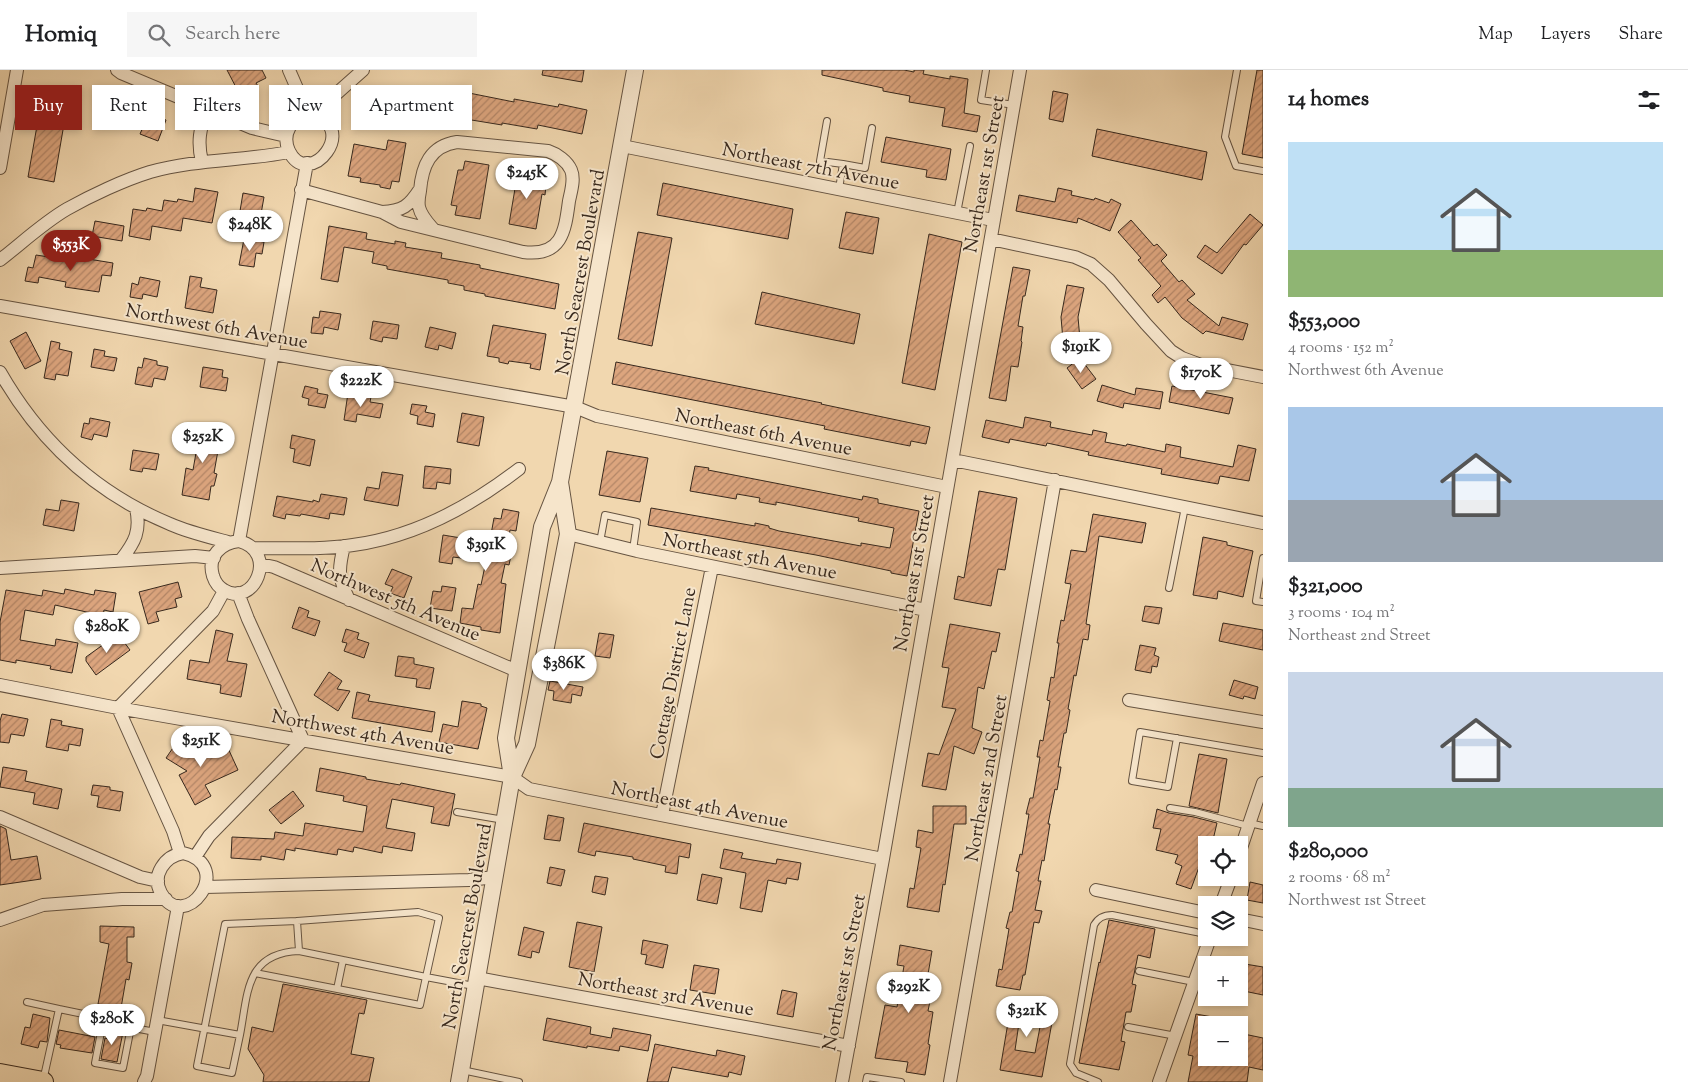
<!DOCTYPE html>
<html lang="en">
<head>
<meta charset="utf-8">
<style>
	:root { --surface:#fff; --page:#f6f6f6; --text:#202124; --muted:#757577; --line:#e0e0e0; --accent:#8f2418 }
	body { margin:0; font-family:"Sorts Mill Goudy",serif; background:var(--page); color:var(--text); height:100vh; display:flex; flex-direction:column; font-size:19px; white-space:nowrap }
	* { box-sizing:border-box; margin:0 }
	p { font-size:16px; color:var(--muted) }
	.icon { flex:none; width:28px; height:28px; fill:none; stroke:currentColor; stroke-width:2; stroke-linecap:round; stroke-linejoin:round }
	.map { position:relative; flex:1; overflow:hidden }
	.sheet { display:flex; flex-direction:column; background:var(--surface); width:425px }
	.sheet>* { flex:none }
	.hud { position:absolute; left:15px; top:15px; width:475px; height:45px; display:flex; gap:10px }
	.fabs { position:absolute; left:1198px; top:766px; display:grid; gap:10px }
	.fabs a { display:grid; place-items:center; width:50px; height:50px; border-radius:0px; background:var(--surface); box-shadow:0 2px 8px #0003; font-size:25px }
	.price { position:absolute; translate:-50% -42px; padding:0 11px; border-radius:18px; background:#fff; color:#222; font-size:16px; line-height:32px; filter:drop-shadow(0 1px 2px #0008) }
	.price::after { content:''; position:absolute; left:50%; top:30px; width:15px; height:11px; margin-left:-8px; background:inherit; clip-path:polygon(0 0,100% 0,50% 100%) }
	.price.current { background:var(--accent); color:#fff }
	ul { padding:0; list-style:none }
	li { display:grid; align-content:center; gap:10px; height:265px; padding:0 25px }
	li span { display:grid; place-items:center; height:155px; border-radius:0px; color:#555 }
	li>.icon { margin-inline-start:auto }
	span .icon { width:90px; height:90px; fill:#fffc; stroke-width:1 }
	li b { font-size:21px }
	h2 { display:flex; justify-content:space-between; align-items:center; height:60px; padding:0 25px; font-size:21px }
	.pill { padding:0 18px; border-radius:0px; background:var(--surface); box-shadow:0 2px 8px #0003; font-size:18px; line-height:45px }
	.pill.current { background:var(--accent); color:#fff }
	header { display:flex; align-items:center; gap:30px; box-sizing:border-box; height:70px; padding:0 25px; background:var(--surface); border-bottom:1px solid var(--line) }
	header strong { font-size:24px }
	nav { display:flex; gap:28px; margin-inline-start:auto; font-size:18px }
	.search { width:350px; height:45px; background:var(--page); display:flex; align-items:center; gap:12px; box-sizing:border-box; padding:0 18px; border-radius:0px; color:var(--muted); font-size:19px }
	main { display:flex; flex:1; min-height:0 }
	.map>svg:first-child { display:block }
	.building { fill:url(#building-hatch); stroke:#37281d; fill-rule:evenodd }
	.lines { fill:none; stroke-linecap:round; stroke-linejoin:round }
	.service-casing { stroke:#665442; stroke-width:8 }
	.minor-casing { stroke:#665442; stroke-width:14 }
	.tertiary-casing { stroke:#665442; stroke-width:18 }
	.primary-casing { stroke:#37281d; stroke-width:22 }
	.path { stroke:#37281d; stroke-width:2.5; stroke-dasharray:1 2.5; stroke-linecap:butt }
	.service { stroke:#f6e5cb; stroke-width:6 }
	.minor { stroke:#f6e5cb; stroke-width:12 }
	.tertiary { stroke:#f6e5cb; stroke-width:16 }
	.primary { stroke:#f1d7af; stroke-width:20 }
	.labels { text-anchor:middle; stroke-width:4; stroke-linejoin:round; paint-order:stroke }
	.street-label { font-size:19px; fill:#37281d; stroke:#f6e5cb }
</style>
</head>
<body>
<header>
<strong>Homiq</strong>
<div class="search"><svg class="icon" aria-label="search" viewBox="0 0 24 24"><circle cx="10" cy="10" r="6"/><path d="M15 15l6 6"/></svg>Search here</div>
<nav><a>Map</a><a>Layers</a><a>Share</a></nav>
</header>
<main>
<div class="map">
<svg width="1263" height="1012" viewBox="0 0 1263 1012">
	<defs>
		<pattern id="building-hatch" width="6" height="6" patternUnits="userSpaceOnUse" patternTransform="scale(1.25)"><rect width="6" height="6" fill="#dca57e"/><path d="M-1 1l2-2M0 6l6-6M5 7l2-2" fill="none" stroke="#b38667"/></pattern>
	</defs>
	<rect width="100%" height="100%" fill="#f1d7af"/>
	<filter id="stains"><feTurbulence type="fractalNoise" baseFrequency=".004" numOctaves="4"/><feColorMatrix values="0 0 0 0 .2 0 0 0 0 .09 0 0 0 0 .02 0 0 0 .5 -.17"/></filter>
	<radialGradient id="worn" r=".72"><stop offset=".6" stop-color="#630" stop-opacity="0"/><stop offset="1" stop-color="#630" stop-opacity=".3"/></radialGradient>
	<path class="building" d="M227,0H262L266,8L256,13L258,16L240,25Z
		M543,0H584L582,12L542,5Z
		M822,0H904L914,2V0H924L923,4L950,9V6L968,9L964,43L980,46L977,62L942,56L945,38L909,32L910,26L883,21V18L822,5Z
		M1257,0H1263V88L1242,84Z
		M454,20L514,32V29L558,37L559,34L587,40L582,64L538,55L537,59L502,53V55L435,44L439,21L453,24Z
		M1053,21L1068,24L1063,52L1049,49Z
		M377,30L392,32L389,50L382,49L381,55L370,53L373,32L377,33Z
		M149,43L166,50L158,71L140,64Z
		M38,50L64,54L54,112L28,107Z
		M1097,59L1207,82L1202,110L1092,86Z
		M886,67L951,79L946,110L926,107L927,100L881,92Z
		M388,70L406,73L399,112L392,111L390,119L380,117V115L360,112L361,108L348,106L354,74L386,80Z
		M465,91L489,95L480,149L455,145L457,136L451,135L458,100H463Z
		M518,101L543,105L541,114L546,115L545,125L542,124L536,159L509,154Z
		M663,113L793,139L788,169L657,145Z
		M195,118L218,122L212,153L183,148L181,161L152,156L150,170L129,166L133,139L146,141L147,138L162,141L164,130L177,132L178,129L193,132Z
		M1058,118L1072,121L1071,125L1094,130L1095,128L1109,133L1111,129L1121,134L1110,161L1078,148L1077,153L1016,141L1019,125L1055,132Z
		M243,123L264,127L261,144H257L255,156L238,153Z
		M846,142L879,148L873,184L839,178Z
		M1250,144L1263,155L1246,175L1244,174L1222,204L1197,187L1205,175L1217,183Z
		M1131,150L1154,176L1157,174L1167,185L1161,191L1179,212L1182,210L1195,224L1187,230L1219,256L1222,247L1248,254L1243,270L1206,261L1203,264L1182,248L1165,227L1158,233L1152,225L1161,216L1138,190L1141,188L1118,162Z
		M95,151L124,156L122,171L92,166Z
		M329,156L367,163L366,169L395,174V171L406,173L405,177L442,183L441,188L480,195V198L559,214L555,239L485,226V224L464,220V216L448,213V210L387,199V196L372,193L374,182L344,177L338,212L321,209Z
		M638,162L672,168L652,276L618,269Z
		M929,164L962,172L935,320L902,313Z
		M244,169L264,172L262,184L256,183L254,197L239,195Z
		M36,185L75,191L76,187L113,193L111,206L102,205L99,222L65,217L66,212L39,207L38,213L25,211L28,197L33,198Z
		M1013,197L1030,200L1025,226H1023L1018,256L1023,257L1021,271L1022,272L1018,297L1011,296L1006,331L989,328Z
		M190,206L202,208L200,217L217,220L213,243L185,238Z
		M140,207L160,211L157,227L143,224L142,229L130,227L132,213L138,215Z
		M1067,215L1084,218L1078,247L1081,281L1064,282L1061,247Z
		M762,222L860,244L854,274L755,254Z
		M320,241L341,244L338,260L324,257L323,264L311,263L313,247L319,248Z
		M373,251L399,255L397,269L383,267L382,272L370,269Z
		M493,255L546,264L540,300L530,298L531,294L509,291L508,294L499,292V288L487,286Z
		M430,257L456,263L452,279L439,275L438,280L425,277Z
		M26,262L41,291L25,299L10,271Z
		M51,271L60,273L59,279L72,282L68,306L56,304L55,310L44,308Z
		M94,279L105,281L104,286L117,288L114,301L91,297Z
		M144,288L157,291V295L168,297L165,310L154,308L152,317L135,314L138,297L142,298Z
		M1080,288L1096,309L1082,319L1067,298Z
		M616,292L822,333L821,334L930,357L926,374L911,371L910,376L824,359L825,356L612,314Z
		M203,297L223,300L222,307L228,308L226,321L200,317Z
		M1102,315L1135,325L1136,318L1163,322L1160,339L1124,333L1123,338L1097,331Z
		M305,316L318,319L317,323L328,325L325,338L308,335L309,329L302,327Z
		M1172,316L1233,328L1229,344L1169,332Z
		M348,323L371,327L370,332L383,334L380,348L357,344L356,352L344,350Z
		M412,334L427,336L425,342L435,344L433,357L417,354L418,346L410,344Z
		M462,343L484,347L479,376L457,372Z
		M1025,347L1051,352L1050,357L1092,365L1093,360L1107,363L1105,372L1126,376L1127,374L1165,382L1166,374L1181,377L1180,387L1233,397L1238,375L1256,379L1249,411L1220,406L1218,414L1161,404L1162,399L1088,385L1089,382L1047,373L1046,376L1010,369L1009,373L982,367L986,350L1023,358Z
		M90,348L110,352L107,367L94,364L92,370L81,367L84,353L89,354Z
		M201,354L222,358L214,403L217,404L214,416H211L209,430L182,425L186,398L193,400Z
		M292,365L315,370L310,396L293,392L295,379L290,378Z
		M133,380L159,384L156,400L143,398L142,402L130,400Z
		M607,381L648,388L640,432L599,425Z
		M425,396L451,399L450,414L437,412L436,419L423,418Z
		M695,396L709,398L708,400L862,430L863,426L878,429V433L919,441L907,506L891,503V501L816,485L648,455L651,438L755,456V453L769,456V458L779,461L861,476V473L890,478L894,458L858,451L859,448L776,432V435L759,432L760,428L737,424L736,429L690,421Z
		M382,402L403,405L398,436L364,430L367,417L379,419Z
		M979,421L1017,428L1005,500L998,499L991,536L954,529L958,506L964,508Z
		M321,424L347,428L344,445L330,443L329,449L301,444L300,446L286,444L285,449L273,446L277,426L313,432V430L319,432Z
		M61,430L79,433L74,461L43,455L46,439L59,441Z
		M503,439L519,442L516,461L510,460L507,479L512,480L509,495L505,494L501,513L506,514L500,563L481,560V557L460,553L462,538L473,539L478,514L481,515L486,491L453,487L452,494L439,492L443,465L467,469L466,476L488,481L494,448L501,449Z
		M1093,444L1146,453L1142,473L1099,466L1086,554L1090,555L1088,570L1083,569L1076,606L1074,605L1068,639L1070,640L1066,663H1064L1058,697H1061L1057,720L1055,719L1048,754H1050L1044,791L1042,790L1038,811H1041L1035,840L1042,841L1039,853L1034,852L1025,905H1023L1020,920L996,916L999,899L1002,900L1009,859L1006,858L1010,842H1012L1019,802L1016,801L1020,784L1022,785L1029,744H1026L1030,728H1033L1040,687H1037L1040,670L1043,671L1050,631L1047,630L1051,607L1054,608L1059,573H1057L1061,550L1064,551L1071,514L1065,513L1071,480L1086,482Z
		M1203,467L1227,472V475L1253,481L1243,527L1218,521L1217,529L1193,525Z
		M392,499L412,507L404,528L390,523L393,517L385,514Z
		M178,512L182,527L175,529L177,537L156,542L159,551L148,554L139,522Z
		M442,516L456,518L452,541L430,538L433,521L441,522Z
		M65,519L94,525L95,520L116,523L113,542L104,540L103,548L90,546L91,543L55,535L53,545L25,540L20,570L55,576L56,569L78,573L72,603L50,599L51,596L16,590V593L0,590V552L6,520L42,526L43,520L64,524Z
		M1145,536L1162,538L1159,554L1142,551Z
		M299,537L309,541L307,547L320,551L315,566L292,558Z
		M1223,553L1263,560V580L1219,571Z
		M950,554L1000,563L996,582L992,581L984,619L978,617L972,658L982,662L974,684L954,676L946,720L922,716L928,683L939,685L956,639L942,637L949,598L942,597Z
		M346,559L359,563L357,569L369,573L364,588L344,581L347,573L342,572Z
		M216,560L233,564L227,591L247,594L241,627L220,623L221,615L187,609L190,590L209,593Z
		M599,563L614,565L610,588L595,586Z
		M118,564L130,580L96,605L86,591V587Z
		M1140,575L1156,578L1154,585L1159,587L1157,597L1152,596L1151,603L1135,600Z
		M398,586L414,588V594L434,598L430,619L416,617L417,609L395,606Z
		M329,602L342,611L337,619L350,621L338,641L314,625Z
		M1234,610L1258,617L1255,629L1244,626L1243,629L1229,625Z
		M550,611L583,617L581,626L572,624L571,633L553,630L554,621L548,620Z
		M357,622L370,625L368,631L435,642L432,662L352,648Z
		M462,631L481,634V636L487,638L478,679L439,672L443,654L458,657Z
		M2,644L28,649L24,666L11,664L9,673L0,672V651Z
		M51,649L62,651L61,655L83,659L80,676L69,674L68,681L46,677Z
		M179,669L190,676L193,673L210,684L227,676L238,700L205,715L211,726L195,735L179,705L187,701L166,688Z
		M1199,684L1227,689L1218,743L1189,736Z
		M3,697L27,701L25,711L62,719L58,739L33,734L35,723L0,717Z
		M320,698L366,707V709L400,715L401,713L455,724L449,756L431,753L434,737L392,729L386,758L415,763L412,781L383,776L382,783L354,777L353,782L338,779L337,785L295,778V781L286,779L284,790L261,786V790L231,788L232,767L274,769L275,762L303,766L305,753L363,762L367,736L343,731L344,726L316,721Z
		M93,715L110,717V720L123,722L120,741L97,737L99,726L91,725Z
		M293,721L304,736L281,754L269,740Z
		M933,736H966V754H954L945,815L943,814L939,842L907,837L910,818L914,819L921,778L916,777L918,760L933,763Z
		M1157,739L1169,743L1194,747L1217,753L1213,770L1206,769V800L1199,797L1191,819L1176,814L1182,796L1175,793L1178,785L1156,780L1161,759L1153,758Z
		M548,745L564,748L560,771L544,769Z
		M584,753L691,774L689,788L679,786L677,804L665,802L666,796L633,789V787L596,781L595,786L578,782Z
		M0,756L6,759L11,790L37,786L41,809L0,815Z
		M724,779L743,783L741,788L776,794L777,789L801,793L798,810L787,808L786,814L768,810L762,842L740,838L746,803L720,798Z
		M550,797L565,800L561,816L547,813Z
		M702,804L722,808L717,834L697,830Z
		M595,806L608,808L605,825L592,822Z
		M1250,812L1263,815V833L1247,830Z
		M1109,850L1155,859L1150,888L1138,885L1132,914L1136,915L1131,942H1126L1121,971L1125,972L1119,1000L1079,993L1099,892L1100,893Z
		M577,852L602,857L594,902L569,897Z
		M100,856L134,857V867H127V892L132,893L129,910L126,909L121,938L98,934L109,874L100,872Z
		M524,857L544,862L539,883L532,881L531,888L518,885Z
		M643,870L668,875L663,898L645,894L647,885L641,884Z
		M900,875L932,881L927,910L934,911L928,941L933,942L928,974L930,975L925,1005L906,1002L908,992L875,988L885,935L897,937L904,896L897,895Z
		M1239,893L1263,897V925L1239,920Z
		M694,895L719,899L715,924L690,920Z
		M283,914L367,930L364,944L359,943L351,984L374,988L369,1012H263L264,1005L248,979L252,957L273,962Z
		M782,920L797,923L793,947L777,944Z
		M1012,929L1055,936L1042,1007L1000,1000ZM1019,953L1040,957L1035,983L1015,980Z
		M33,944L50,948L47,972L40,971L38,978L21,974L25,957L30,958Z
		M1196,944L1229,950V955H1206V988H1239V963L1263,968V1000L1249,997L1247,1012H1188L1193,986L1188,985Z
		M547,948L591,957L590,964L611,968L613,958L651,965L648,981L620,976L619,981L587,976V978L543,970Z
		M110,959L123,962L117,992L101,989L105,968L108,969Z
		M59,960L95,967L92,983L60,978L61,975L56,974Z
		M655,974L716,986L717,980L745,986L741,1005L729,1002L728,1007L672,997L668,1012H647Z"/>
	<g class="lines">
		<defs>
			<path id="service" d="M986,0L981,30L1014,35
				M1237,0L1225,67L1236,96L1263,101
				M827,51L820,91L843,94
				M839,119L843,94L865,98L872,58
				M957,143L970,76
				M600,472L605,445L637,452L633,480
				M1263,488L1256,531L1263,532
				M1169,518L1185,437
				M1177,668L1168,717L1132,711L1140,662L1263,683
				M1170,738L1195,742L1248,756
				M457,742L504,750
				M1249,753L1263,756
				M297,851L418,842L439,848L426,907L299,881
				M1139,901L1194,912
				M255,903L420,935L426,907L474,916
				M337,919L343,890
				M27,932L59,939L43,1011
				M59,939L88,945
				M157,950L240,965C248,924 245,883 299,881L297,851L225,854L197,996L232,1003L240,965
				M131,957L123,998L95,993L103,952L155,962
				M1128,957L1176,966
				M462,1000L519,1012
				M866,1012L867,1007L901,1012
				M1098,1012L1076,1003L1070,994L1094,855C1098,848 1103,845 1112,845L1196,862L1206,865"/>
			<path id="minor" d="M117,0L121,3L252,58L286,66
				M289,0L299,23L306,44
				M309,43C363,55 309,122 289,81C281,63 292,48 309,43Z
				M319,45L336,24L363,0
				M622,76L993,150
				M202,92C197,71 200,59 207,39
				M0,98L17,0
				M301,120L382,142L401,152L523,182C562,187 565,161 569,131C571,121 575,109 571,100C567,91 557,84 548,81L457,72C430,76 422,96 420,121C419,126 418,132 419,137C421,146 428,153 434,160
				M382,142C403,141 409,136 420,119
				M991,169L1075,187L1091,194L1109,210L1146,254L1171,281L1182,288L1201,295L1263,307
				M0,190C22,173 43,153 67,139C90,126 124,110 150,102C196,89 243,91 289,82
				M0,236L575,337L597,346L947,417
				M0,302C40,372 95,423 170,454C188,462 209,467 228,472
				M953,390L1263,453
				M568,464L637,481L926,540
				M239,471L307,93
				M239,471C280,482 253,539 224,520C218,517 215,512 213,506C207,486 221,473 239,471Z
				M344,476C338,500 338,507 349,530
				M253,478C287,478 320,480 353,475C414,467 471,436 519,399
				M121,490C135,472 141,461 136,438
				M260,494L274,497L517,601
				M0,498L195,486L214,488
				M0,615L118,638L512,707L529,719L883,789
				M1129,630L1263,652
				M662,745L712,497
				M0,747L140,807L158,811
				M180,783L173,761L118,638L213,541L224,521
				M183,783C237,796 184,865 161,823C151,805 165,786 183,783Z
				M1239,784L1263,713
				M195,787L209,766L303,670L248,549L238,523
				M205,817L469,810L495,807
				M1096,820L1206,843
				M1221,835L1231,808
				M1239,849L1263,854
				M0,850L43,835L122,829H166
				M477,908L849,976
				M144,1012L147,1006L178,836
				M842,1012L883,789L1020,0
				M950,1012L1055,410
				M1159,1012L1210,868"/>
			<path id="tertiary" d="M512,707L506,668L542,457L560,412L635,0
				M459,1012L512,707L527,674L568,464L560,412"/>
			<path id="primary" d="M0,1004L43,1012"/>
		</defs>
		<use href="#service" class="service-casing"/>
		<use href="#minor" class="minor-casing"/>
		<use href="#tertiary" class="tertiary-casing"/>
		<use href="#primary" class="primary-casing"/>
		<path class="path" d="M968,169L979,161"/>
		<use href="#service" class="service"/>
		<use href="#minor" class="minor"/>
		<use href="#tertiary" class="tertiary"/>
		<use href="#primary" class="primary"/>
	</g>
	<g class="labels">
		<g class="street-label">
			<text transform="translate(811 95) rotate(11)" y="7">Northeast 7th Avenue</text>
			<text transform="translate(983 104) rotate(-80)" y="7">Northeast 1st Street</text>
			<text transform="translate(579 202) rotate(-80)" y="7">North Seacrest Boulevard</text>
			<text transform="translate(217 255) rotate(10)" y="7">Northwest 6th Avenue</text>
			<text transform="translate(764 361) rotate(11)" y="7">Northeast 6th Avenue</text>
			<text transform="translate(750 485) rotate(11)" y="7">Northeast 5th Avenue</text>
			<text transform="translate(913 503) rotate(-80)" y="7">Northeast 1st Street</text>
			<text transform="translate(396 529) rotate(23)" y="7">Northwest 5th Avenue</text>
			<text transform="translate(672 603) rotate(-79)" y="7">Cottage District Lane</text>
			<text transform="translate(363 661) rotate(10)" y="7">Northwest 4th Avenue</text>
			<text transform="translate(985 708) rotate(-80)" y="7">Northeast 2nd Street</text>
			<text transform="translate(700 734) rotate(11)" y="7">Northeast 4th Avenue</text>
			<text transform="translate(466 856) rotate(-80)" y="7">North Seacrest Boulevard</text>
			<text transform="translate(843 902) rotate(-79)" y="7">Northeast 1st Street</text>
			<text transform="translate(666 923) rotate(10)" y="7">Northeast 3rd Avenue</text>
		</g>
	</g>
	<rect width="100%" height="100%" filter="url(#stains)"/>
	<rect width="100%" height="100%" fill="url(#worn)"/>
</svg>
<div class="fabs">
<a><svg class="icon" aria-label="locate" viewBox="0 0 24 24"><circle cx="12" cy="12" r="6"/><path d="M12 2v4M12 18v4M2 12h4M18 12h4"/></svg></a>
<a><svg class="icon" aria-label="layers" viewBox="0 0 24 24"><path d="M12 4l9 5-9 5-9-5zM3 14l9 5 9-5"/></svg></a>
<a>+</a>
<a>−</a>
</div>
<b class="price" style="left:527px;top:130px">$245K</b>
<b class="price" style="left:250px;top:182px">$248K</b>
<b class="price current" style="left:71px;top:202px">$553K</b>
<b class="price" style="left:1081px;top:304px">$191K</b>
<b class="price" style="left:1201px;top:330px">$170K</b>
<b class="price" style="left:361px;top:338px">$222K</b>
<b class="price" style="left:203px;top:394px">$252K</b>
<b class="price" style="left:486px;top:502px">$391K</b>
<b class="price" style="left:107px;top:584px">$280K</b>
<b class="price" style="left:564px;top:621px">$386K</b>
<b class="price" style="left:201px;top:698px">$251K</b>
<b class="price" style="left:909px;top:944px">$292K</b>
<b class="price" style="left:1027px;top:968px">$321K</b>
<b class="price" style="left:112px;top:976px">$280K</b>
<div class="hud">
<a class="pill current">Buy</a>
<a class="pill">Rent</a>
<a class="pill">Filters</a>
<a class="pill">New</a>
<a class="pill">Apartment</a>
</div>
</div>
<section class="sheet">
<h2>14 homes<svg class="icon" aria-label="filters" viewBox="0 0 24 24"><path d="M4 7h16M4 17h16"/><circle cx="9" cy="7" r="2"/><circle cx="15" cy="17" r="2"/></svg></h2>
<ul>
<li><span style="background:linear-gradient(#bfe0f5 70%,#8fb573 0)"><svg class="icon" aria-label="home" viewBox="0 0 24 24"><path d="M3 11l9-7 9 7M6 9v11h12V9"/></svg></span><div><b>$553,000</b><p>4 rooms · 152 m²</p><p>Northwest 6th Avenue</p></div></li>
<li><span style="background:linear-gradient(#a9c7e8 60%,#9aa5b1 0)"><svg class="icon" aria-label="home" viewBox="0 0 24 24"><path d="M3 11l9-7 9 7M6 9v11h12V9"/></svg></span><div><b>$321,000</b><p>3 rooms · 104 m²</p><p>Northeast 2nd Street</p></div></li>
<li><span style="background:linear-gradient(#c9d6e8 75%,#7fa58c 0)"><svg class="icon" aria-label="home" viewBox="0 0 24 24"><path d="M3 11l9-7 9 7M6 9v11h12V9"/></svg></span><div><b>$280,000</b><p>2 rooms · 68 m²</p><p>Northwest 1st Street</p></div></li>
</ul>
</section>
</main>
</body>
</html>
